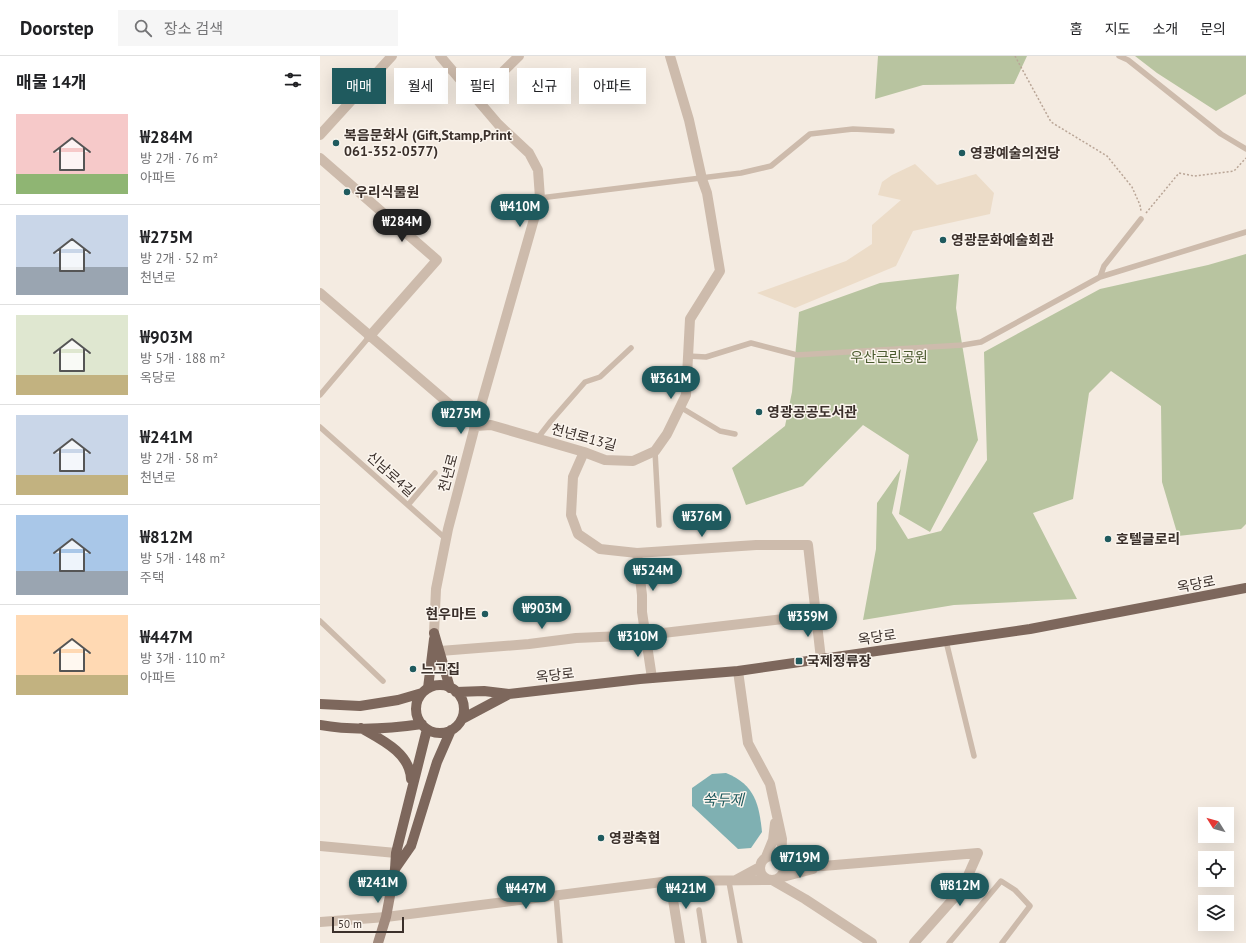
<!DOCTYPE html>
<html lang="ko">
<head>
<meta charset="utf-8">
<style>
	:root { --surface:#fff; --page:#f6f6f6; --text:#202124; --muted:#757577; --line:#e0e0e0; --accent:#1f5a5e }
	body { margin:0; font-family:"PT Sans","Noto Sans KR",sans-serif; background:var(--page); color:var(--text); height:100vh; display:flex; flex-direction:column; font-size:15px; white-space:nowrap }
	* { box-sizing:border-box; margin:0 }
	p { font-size:13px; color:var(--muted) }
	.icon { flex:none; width:22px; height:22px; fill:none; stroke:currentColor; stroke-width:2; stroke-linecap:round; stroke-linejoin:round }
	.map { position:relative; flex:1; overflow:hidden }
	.side { display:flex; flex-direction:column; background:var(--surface); width:320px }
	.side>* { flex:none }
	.top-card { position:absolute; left:12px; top:12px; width:380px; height:36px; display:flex; gap:8px }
	.needle { width:26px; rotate:307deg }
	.fabs { position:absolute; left:878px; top:751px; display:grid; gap:8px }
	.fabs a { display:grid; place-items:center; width:36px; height:36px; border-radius:0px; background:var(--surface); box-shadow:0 4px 16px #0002; font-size:20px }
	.scale { position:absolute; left:12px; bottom:10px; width:72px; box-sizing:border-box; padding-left:4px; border:2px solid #3b302b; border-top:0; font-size:11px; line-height:14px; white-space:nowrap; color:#3b302b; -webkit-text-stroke:3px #fbf5ee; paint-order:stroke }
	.price { position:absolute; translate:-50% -34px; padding:0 9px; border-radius:14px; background:var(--accent); color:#fff; font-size:13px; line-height:26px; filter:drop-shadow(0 1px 2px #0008) }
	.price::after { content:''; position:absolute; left:50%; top:24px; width:12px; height:9px; margin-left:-6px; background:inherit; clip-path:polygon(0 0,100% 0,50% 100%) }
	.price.on { background:#222; color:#fff }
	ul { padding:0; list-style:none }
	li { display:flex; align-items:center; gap:12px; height:100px; padding:0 16px }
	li+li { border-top:1px solid var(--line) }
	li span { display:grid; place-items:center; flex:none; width:112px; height:80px; border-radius:0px; color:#555 }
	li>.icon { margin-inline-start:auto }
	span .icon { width:48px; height:48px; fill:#fffc; stroke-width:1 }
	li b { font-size:17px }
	h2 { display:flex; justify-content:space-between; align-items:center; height:48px; padding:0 16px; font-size:17px }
	.pill { padding:0 14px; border-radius:0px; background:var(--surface); box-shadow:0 4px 16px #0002; font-size:14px; line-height:36px }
	.pill.on { background:var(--accent); color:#fff }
	header { display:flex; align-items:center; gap:24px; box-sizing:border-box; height:56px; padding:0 20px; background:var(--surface); border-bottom:1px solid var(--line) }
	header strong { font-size:19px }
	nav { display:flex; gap:22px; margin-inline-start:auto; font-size:14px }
	.search { width:280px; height:36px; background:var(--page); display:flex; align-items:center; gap:10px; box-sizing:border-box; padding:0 14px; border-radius:0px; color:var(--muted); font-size:15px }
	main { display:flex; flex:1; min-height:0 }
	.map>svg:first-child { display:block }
	.green { fill:#b8c4a0 }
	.plaza { fill:#ecdcc8 }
	.water { fill:#7fb0b2 }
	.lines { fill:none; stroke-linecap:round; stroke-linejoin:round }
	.path { stroke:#b9a596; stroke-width:1.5; stroke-dasharray:2 2; stroke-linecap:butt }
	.service { stroke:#cdbbac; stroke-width:5.5 }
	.minor { stroke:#cdbbac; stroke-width:10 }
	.secondary { stroke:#a18a7d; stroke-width:10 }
	.primary { stroke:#7d675c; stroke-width:10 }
	.poi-dot { fill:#1f5a5e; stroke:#fbf5ee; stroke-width:1.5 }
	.labels { text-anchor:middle; stroke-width:3; stroke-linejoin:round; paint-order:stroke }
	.poi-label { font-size:14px; font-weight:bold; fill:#3b302b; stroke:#fbf5ee; text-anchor:start }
	.park-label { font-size:14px; fill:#4a5a2e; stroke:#fbf5ee }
	.street-label { font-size:14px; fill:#3b302b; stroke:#fbf5ee }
	.water-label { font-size:15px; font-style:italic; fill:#1f5a5e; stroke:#fbf5ee }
</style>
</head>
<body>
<header>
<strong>Doorstep</strong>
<div class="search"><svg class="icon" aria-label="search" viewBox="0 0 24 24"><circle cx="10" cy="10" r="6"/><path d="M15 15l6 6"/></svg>장소 검색</div>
<nav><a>홈</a><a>지도</a><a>소개</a><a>문의</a></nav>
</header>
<main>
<section class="side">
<h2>매물 14개<svg class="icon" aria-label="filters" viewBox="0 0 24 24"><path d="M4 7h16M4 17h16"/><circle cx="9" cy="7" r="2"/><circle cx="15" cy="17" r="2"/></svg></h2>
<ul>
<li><span style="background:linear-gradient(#f6c9c9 75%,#8fb573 0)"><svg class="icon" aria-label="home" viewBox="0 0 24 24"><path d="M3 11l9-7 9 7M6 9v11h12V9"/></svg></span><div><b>₩284M</b><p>방 2개 · 76 m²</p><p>아파트</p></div></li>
<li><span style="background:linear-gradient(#c9d6e8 65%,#9aa5b1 0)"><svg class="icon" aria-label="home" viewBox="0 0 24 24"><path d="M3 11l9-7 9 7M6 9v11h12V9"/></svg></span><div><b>₩275M</b><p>방 2개 · 52 m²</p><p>천년로</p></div></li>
<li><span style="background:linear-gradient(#dfe7d0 75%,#c2b280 0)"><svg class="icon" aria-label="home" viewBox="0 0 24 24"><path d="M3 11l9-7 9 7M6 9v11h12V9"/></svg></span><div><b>₩903M</b><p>방 5개 · 188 m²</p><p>옥당로</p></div></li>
<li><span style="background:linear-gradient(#c9d6e8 75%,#c2b280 0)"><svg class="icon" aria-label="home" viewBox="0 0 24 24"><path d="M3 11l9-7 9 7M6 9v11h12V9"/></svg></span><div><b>₩241M</b><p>방 2개 · 58 m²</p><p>천년로</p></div></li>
<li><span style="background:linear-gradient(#a9c7e8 70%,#9aa5b1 0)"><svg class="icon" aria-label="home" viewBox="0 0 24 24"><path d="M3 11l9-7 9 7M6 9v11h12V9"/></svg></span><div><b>₩812M</b><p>방 5개 · 148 m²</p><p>주택</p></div></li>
<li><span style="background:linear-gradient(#ffd9b3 75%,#c2b280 0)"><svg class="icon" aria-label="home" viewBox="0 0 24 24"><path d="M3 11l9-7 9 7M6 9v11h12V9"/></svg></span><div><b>₩447M</b><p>방 3개 · 110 m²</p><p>아파트</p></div></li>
</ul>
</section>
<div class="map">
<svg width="926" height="887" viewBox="0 0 926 887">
	<rect width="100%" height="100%" fill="#f4ebe1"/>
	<path class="green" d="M558,0H707L694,28L603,29L555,43Z
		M815,0H926V38L896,55L837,17Z
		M926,198V468L921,473L858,480L842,426L841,350L791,315L769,337L753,443L713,457L757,543L634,549L543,564L556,493L557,447L581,413L572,457L588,483L621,475L667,404L664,296L780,233L888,209Z
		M639,218L636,252L658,384L610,476L579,458L589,399L543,369L483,430L426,449L412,412L465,370L472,336L479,256L560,227Z"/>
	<path class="plaza" d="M595,108L617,129L656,118L674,137L670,158L593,175L576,210L475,252L437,237L526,205L552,188V169L581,144L558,139L562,126L572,119Z"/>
	<path class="water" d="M406,717C435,729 439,748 442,776L431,792L418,793L372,750V732L392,718Z"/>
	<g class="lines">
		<path class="path" d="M695,0L731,66L787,100L812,131L820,149L821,155
			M826,157L859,117L874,120L914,115L926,102"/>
		<path class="service" d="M799,0L808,4L901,78L926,93
			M220,142L421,117L451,110L490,78L533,73L572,75
			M780,221L784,210L821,163
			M368,300L386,301L431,287L477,299L643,289L661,286L780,221L926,176
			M0,339L49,281
			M360,351L400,375L415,378
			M0,371L126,483
			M217,383L231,365L265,326L280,321L311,292
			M335,395L339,469
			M88,449L115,417
			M0,565L63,625
			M626,585L654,700
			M409,826L420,887
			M236,839L240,887
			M379,854L384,887
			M629,887L681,825L695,834L710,850L682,887"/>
		<path class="minor" d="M120,0L178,68L209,97L218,114L220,142L155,370L171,369L264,396L285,404L313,405L335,395L347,378L366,339L370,263L400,215L387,137L382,123L369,64L350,0
			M156,42L199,0
			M0,79L72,0
			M0,102L117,204L49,281
			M0,237L155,370L128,473L116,533L114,577
			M264,396L253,421L251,459L258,478L280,493L317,497L436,489H488L501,603
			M317,497L322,539V556L332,622
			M120,595L209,588L256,582L326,579L497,559
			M418,615L428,687L450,728L462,783L461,804
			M0,790L76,797
			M440 812a12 12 0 1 1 24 0a12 12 0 1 1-24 0Z
			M446,801L453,784L455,767
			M463,807L503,810L658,797L642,833L594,887
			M459,822L493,813
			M416,824L440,811
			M350,825L360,887
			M0,866L66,861L350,825L452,824L485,843L552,887"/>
		<path class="secondary" d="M58,887L66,861L75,813"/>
		<path class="primary" d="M114,577L130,632
			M96 653a24 24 0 1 1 48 0a24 24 0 1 1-48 0Z
			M108,632L114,583
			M136,636L164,635L189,638L320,623L418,615L710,573L926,532
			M0,648L40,650L78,644L102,637
			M142,663L189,638
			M0,669C33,675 68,673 102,668
			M41,672C62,684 90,697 91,723
			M75,813L91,790L117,706L131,674
			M75,813L76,797L107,673"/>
	</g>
	<g class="poi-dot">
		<circle cx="16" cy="87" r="4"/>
		<circle cx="642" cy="97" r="4"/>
		<circle cx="27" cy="136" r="4"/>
		<circle cx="623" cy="184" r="4"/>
		<circle cx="439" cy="356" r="4"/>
		<circle cx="788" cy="483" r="4"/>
		<circle cx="165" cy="558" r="4"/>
		<rect x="475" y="601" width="8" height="8" rx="2"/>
		<circle cx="93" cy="613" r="4"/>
		<circle cx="281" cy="782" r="4"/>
	</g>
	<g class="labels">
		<g class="poi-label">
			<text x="24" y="84">복음문화사 (Gift,Stamp,Print<tspan x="24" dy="16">061-352-0577)</tspan></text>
			<text x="650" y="102">영광예술의전당</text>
			<text x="35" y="141">우리식물원</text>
			<text x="631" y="189">영광문화예술회관</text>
			<text x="447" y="361">영광공공도서관</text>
			<text x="796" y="488">호텔글로리</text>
			<text x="157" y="563" text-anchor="end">현우마트</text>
			<text x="487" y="610">국제정류장</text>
			<text x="101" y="618">느그집</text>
			<text x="289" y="787">영광축협</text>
		</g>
		<g class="park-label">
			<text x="569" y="306">우산근린공원</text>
		</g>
		<g class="street-label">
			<text transform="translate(264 381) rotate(15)" y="5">천년로13길</text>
			<text transform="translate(128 417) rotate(-75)" y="5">천년로</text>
			<text transform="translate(71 418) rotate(42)" y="5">신남로4길</text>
			<text transform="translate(876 528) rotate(-11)" y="5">옥당로</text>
			<text transform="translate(557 581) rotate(-8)" y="5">옥당로</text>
			<text transform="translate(235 619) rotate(-7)" y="5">옥당로</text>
		</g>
		<g class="water-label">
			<text x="403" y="749">쑥두제</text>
		</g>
	</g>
</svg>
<div class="fabs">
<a><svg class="needle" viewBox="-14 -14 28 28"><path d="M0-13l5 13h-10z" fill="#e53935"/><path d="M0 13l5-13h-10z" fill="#757577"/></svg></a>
<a><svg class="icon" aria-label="locate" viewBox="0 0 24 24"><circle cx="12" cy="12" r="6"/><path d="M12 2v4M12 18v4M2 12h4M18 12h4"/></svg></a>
<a><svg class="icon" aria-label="layers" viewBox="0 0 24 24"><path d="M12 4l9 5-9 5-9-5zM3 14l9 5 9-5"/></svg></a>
</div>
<div class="scale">50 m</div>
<b class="price" style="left:200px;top:172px">₩410M</b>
<b class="price on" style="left:82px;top:187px">₩284M</b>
<b class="price" style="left:351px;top:344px">₩361M</b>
<b class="price" style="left:141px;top:379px">₩275M</b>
<b class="price" style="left:382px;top:482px">₩376M</b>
<b class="price" style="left:333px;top:536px">₩524M</b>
<b class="price" style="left:222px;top:574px">₩903M</b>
<b class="price" style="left:488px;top:582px">₩359M</b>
<b class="price" style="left:318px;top:602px">₩310M</b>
<b class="price" style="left:480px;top:823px">₩719M</b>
<b class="price" style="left:58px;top:848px">₩241M</b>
<b class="price" style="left:640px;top:851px">₩812M</b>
<b class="price" style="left:206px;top:854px">₩447M</b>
<b class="price" style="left:366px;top:854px">₩421M</b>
<div class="top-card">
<a class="pill on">매매</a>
<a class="pill">월세</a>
<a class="pill">필터</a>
<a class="pill">신규</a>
<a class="pill">아파트</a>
</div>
</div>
</main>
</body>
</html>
